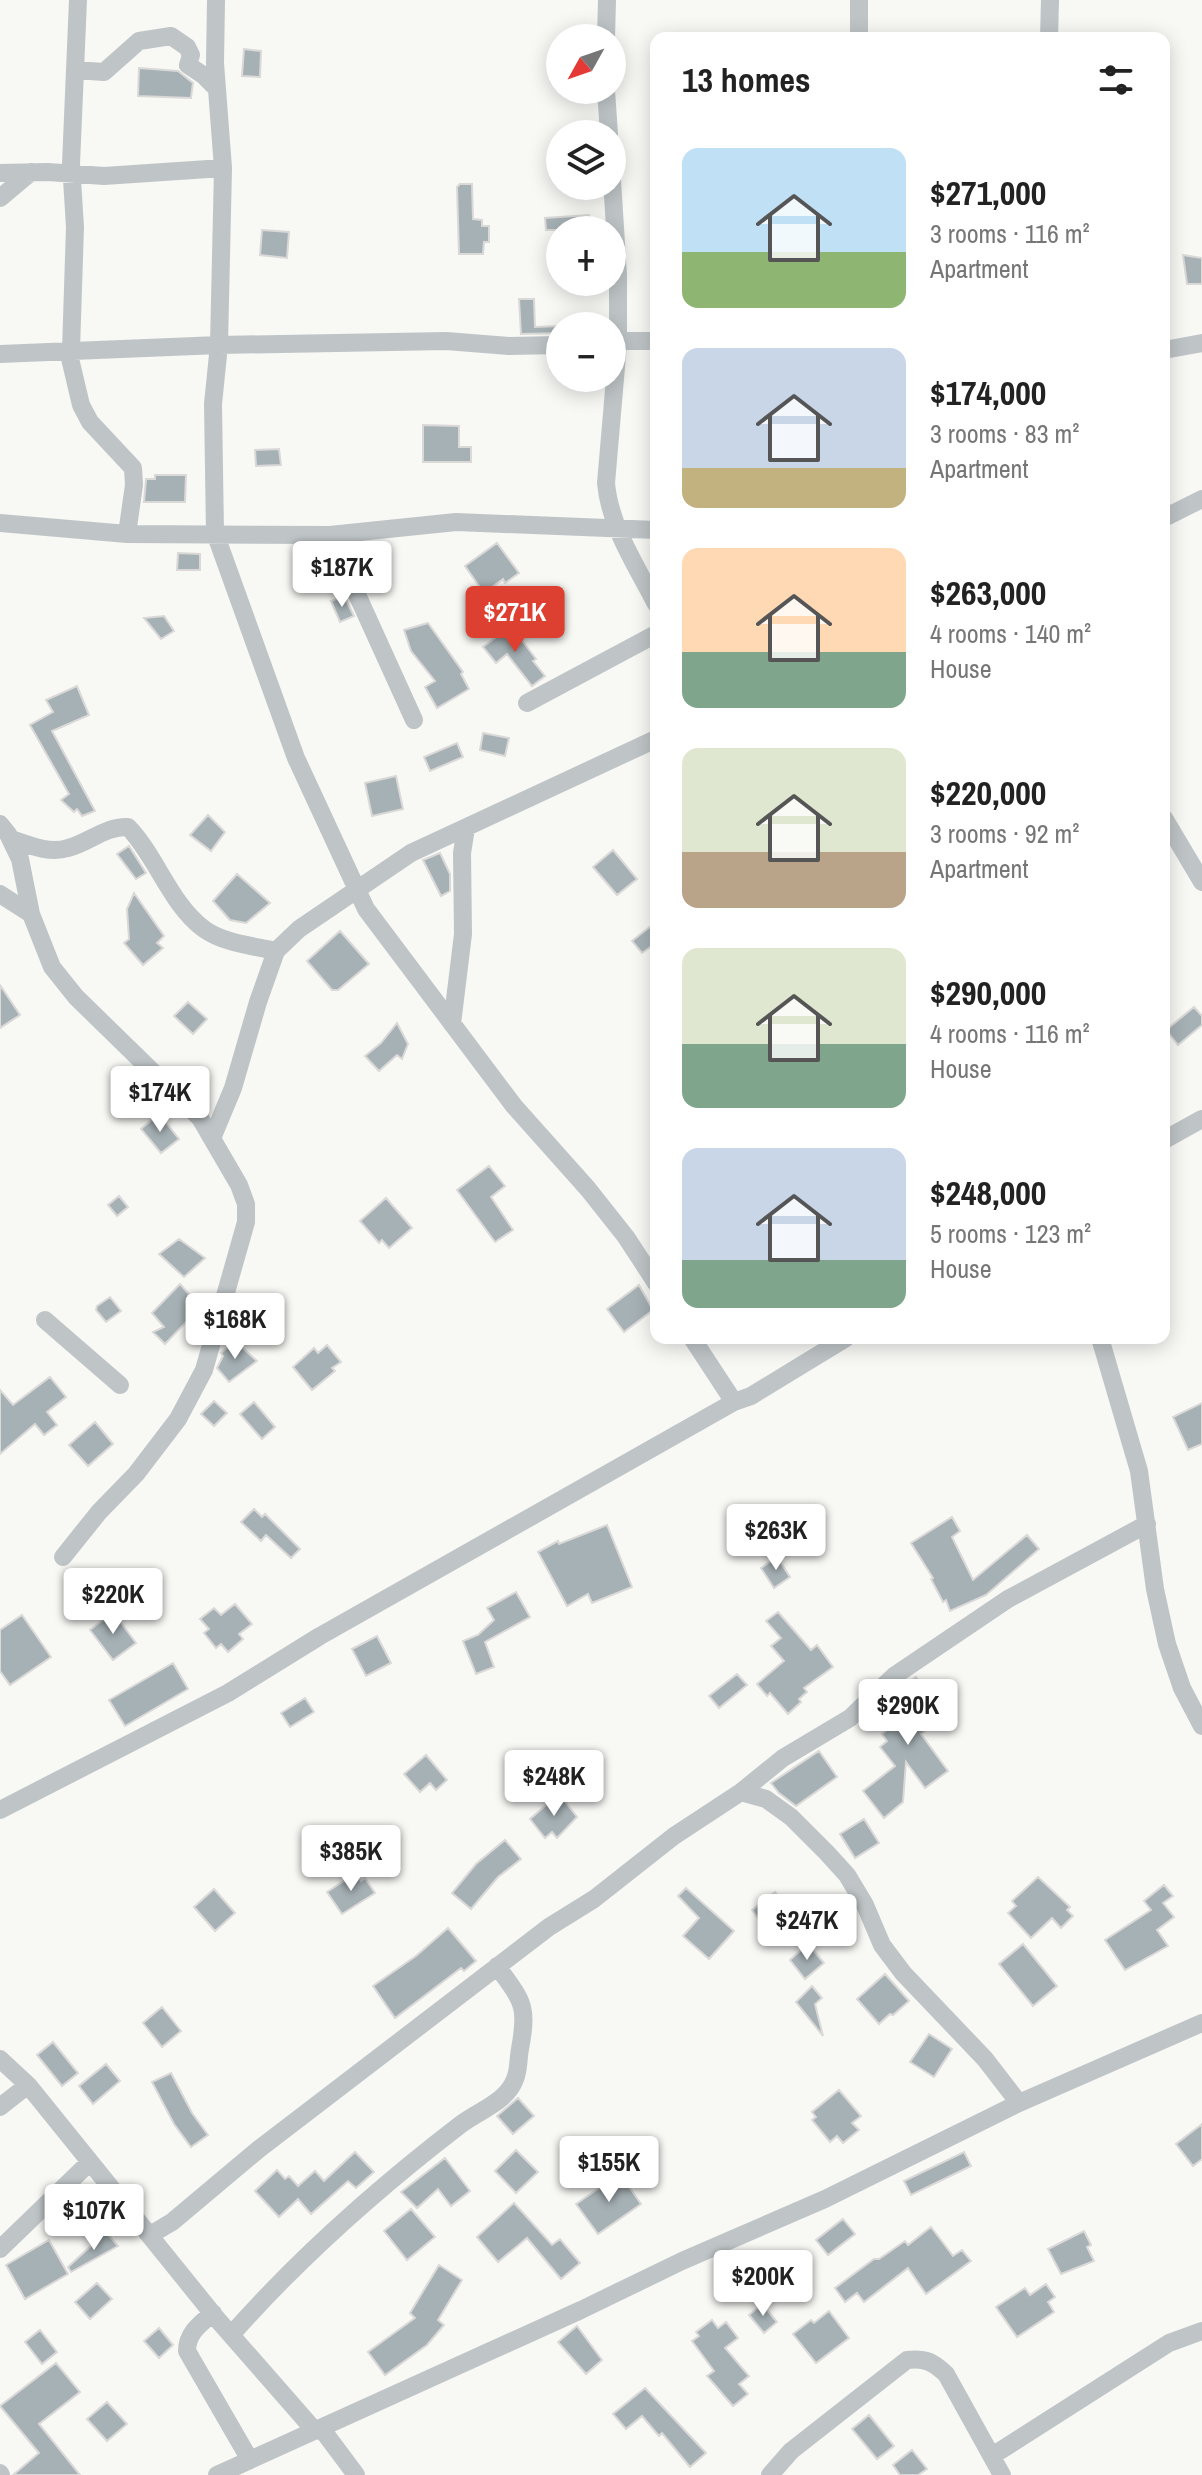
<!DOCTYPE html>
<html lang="en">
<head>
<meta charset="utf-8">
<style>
	:root { --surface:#fff; --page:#f2f2f2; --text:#222; --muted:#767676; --accent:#dd4031 }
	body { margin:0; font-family:"Archivo Narrow",sans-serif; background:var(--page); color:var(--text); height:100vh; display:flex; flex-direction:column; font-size:30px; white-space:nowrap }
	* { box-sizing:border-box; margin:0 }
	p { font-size:26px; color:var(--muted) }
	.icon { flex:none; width:44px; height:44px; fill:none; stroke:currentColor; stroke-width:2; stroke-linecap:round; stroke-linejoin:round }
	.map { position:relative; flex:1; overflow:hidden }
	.details { position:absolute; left:650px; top:32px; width:520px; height:1312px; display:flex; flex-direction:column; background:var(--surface); border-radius:16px; box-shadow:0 4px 20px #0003 }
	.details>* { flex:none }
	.needle { width:52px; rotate:230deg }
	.controls { position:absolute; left:546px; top:24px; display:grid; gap:16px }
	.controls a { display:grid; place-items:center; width:80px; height:80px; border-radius:50%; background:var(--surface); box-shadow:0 4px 20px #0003; font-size:40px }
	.price { position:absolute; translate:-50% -68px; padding:0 18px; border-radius:8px; background:#fff; color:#222; font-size:26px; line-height:52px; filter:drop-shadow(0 2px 4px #0008) }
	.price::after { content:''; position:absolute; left:50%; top:48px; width:24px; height:18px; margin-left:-12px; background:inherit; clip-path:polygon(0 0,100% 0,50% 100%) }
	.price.active { background:var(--accent); color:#fff }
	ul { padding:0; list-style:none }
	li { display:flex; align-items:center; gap:24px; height:200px; padding:0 32px }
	li span { display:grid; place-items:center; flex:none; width:224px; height:160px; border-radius:16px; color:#555 }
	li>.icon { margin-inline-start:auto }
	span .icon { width:96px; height:96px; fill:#fffc; stroke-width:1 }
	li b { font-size:34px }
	h2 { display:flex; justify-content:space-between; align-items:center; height:96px; padding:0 32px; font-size:34px }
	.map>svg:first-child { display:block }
	.building { fill:#a6b1b5; stroke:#dad9d8; stroke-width:2 }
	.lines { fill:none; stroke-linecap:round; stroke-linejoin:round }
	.minor { stroke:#bfc5c7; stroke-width:18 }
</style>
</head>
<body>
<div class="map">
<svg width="1202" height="2475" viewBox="0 0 1202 2475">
	<rect width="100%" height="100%" fill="#f8f8f5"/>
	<path class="building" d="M244,49L261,51L260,77L242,76Z
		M139,68L178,71L193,83L191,98L138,96Z
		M460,184H472L473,219L482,220V226H489V242H484L483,254H459L457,187Z
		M589,215L591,230H546L545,218Z
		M262,230L289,232L287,258L260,255Z
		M1183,255L1202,258V284H1187Z
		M519,299H534L535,327L560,326V333L521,334Z
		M423,425L459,426V447H471V462H423Z
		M279,449L281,465L256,466L255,450Z
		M155,475H186L185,502H144L146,479H155Z
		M497,543L519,573L505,583L503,579L484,593L465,566Z
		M178,553L200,554V570H177Z
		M344,596L354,616L340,622L331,601Z
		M164,616L174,631L161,639L144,618Z
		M428,623L463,672L461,674L469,689L437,708L425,687L435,681L411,651L404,630Z
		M511,626L536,659L533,661L545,676L532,686L507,654L496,663L483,647Z
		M77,686L89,715L52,731L95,811L82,816L77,809L74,812L61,800L69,794L30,725L53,712L46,700Z
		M483,733L509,738L505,756L480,750Z
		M457,743L463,757L430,771L424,757Z
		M396,776L403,809L372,816L365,783Z
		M208,815L225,832L211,851L190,835Z
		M129,846L146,873L136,879L117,854Z
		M613,850L637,879L617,895L593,867Z
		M440,853L450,874V891L441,896L423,860Z
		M237,874L270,903L246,923L230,920L213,901Z
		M134,893L164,936L157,943L163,948L143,965L124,943L129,939L127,909Z
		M656,922V943L642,953L632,941Z
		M340,931L369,964L338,990H332L307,961Z
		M0,985L20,1015L0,1028Z
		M188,1002L207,1019L193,1034L174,1016Z
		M1194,1007L1202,1016V1025L1178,1045L1166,1030Z
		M397,1023L408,1044L402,1059L397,1055L379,1071L365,1056L381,1043Z
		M159,1114L179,1139L161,1153L141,1129Z
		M489,1166L505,1186L491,1197L513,1230L495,1242L457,1190Z
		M119,1196L128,1207L117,1216L108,1205Z
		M386,1198L412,1228L389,1248L382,1240L379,1243L360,1221Z
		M179,1239L205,1258L184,1277L159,1254Z
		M180,1284L204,1311L189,1324L187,1321L165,1344L153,1332L164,1327L152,1313Z
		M639,1285L653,1310L624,1332L607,1309Z
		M110,1297L121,1311L106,1322L96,1310L97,1306Z
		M235,1341L257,1361L229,1382L217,1368L223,1356L221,1353Z
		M327,1345L341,1362L332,1368L335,1371L312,1390L293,1367L314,1348L318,1353Z
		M50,1377L66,1397L47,1412L57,1425L44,1435L35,1424L0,1454V1390L13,1405Z
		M214,1401L227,1413L214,1426L201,1414Z
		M254,1402L275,1427L262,1439L240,1414Z
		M1202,1403V1444L1188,1450L1173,1417Z
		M95,1422L113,1444L88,1466L69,1445Z
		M254,1509L262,1517L265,1514L300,1549L291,1558L266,1535L261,1541L241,1522Z
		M952,1517L960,1531L952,1537L973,1580L1027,1535L1039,1549L986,1595L950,1611L946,1600L943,1602L931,1579L933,1578L911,1543Z
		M607,1525L632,1587L592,1603L588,1594L567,1606L538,1552L558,1541L559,1544Z
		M777,1557L790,1577L774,1588L761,1568Z
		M516,1592L530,1617L485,1642L494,1667L476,1674L463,1641L478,1635L494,1620L487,1608Z
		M235,1604L252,1624L239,1634L243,1639L228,1652L221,1644L216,1648L204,1633L209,1629L200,1619L214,1608L221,1615Z
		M113,1612L136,1643L113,1660L90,1630Z
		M778,1612L811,1650L817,1645L833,1667L804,1688L807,1692L799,1699L801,1702L788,1714L770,1693L767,1696L757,1684L784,1661L771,1646L781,1638L766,1621Z
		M22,1615L51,1657L10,1685L0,1671V1630Z
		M377,1636L391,1663L366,1676L352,1649Z
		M173,1663L188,1689L125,1726L109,1700Z
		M737,1674L747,1685L719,1708L709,1696Z
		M916,1677L945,1717L921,1734L948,1771L925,1788L906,1762L903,1802L884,1818L863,1791L895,1766L880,1747L887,1741L882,1734L894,1724L886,1714L901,1703L894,1694Z
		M305,1698L314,1712L290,1727L281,1713Z
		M819,1751L837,1777L796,1806L779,1793L771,1783Z
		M426,1755L447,1780L436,1790L430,1783L420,1792L404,1774Z
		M559,1794L577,1817L557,1838L552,1832L545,1838L530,1819Z
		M864,1819L879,1843L855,1858L840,1834Z
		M505,1840L521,1859L498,1877L471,1909L452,1893L476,1864Z
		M356,1873L361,1881L365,1878L375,1893L342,1914L327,1892Z
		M1038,1877L1070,1907L1067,1910L1073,1916L1061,1928L1052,1918L1031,1938L1008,1913L1016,1906L1012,1901Z
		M1164,1885L1173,1896L1163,1903L1174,1917L1157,1930L1168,1946L1125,1970L1105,1940L1151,1910L1144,1901Z
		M686,1888L734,1931L709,1959L683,1936L699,1918L678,1896Z
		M214,1889L235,1913L215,1931L194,1907Z
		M775,1892L792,1914L772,1929H766L752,1910Z
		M448,1928L476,1961L464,1971L461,1968L395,2018L373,1986L416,1956Z
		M808,1944L824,1963L805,1979L790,1960Z
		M1023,1944L1057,1986L1033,2006L999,1964Z
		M885,1974L909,2001L893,2015L890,2014L879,2024L857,1999Z
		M812,1986L822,1998L815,2004L823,2036L796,2002Z
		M162,2007L181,2031L162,2047L143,2023Z
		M929,2034L952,2049L934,2077L910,2062Z
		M53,2042L78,2073L62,2086L37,2055Z
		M106,2064L120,2081L93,2104L79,2086Z
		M171,2073L192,2113L208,2135L191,2147L174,2124L152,2082Z
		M839,2090L861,2116L852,2123L859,2130L843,2143L837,2136L830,2142L812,2120L816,2117L812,2112Z
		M518,2098L534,2116L513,2134L497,2116Z
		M1202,2124V2159L1193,2166L1176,2144Z
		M516,2150L538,2172L516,2193L495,2171Z
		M355,2152L374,2172L356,2188L348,2181L311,2214L298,2199L279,2217L255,2191L277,2170L285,2179L289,2176L298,2186L315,2171L324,2181Z
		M964,2152L971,2166L911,2195L904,2181Z
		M445,2158L470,2191L451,2206L438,2189L417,2208L401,2192Z
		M620,2174L641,2204L598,2234L576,2204Z
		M514,2203L552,2245L560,2239L580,2263L561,2279L527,2238L498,2262L477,2237Z
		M411,2209L435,2237L407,2260L384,2231Z
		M843,2219L855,2234L828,2255L816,2240Z
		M931,2227L953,2256L962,2250L971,2261L926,2294L908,2268L864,2302L857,2293L845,2302L835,2288L874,2259H879L905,2241L908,2245Z
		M1084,2231L1091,2245L1087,2247L1094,2261L1061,2274L1048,2249Z
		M106,2232L118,2246L71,2272L68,2267Z
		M49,2240L68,2274L25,2299L6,2265Z
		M439,2265L462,2280L438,2320L444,2325L427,2345L385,2375L368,2352L415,2318L410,2313Z
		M97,2283L112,2299L90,2319L75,2302Z
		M1046,2284L1055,2297L1048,2302L1054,2312L1017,2337L996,2307L1025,2288L1030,2295Z
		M762,2304L777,2322L764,2333L749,2315Z
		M829,2311L849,2338L816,2363L793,2334L811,2320L814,2323Z
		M712,2320L718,2328L726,2322L738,2338L725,2348L749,2376L739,2384L748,2394L733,2406L707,2376L714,2371L692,2341L699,2336L696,2332Z
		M577,2326L602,2360L586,2374L558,2342Z
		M159,2328L173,2345L159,2358L144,2341Z
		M40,2330L57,2352L42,2364L25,2342Z
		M56,2363L80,2392L39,2424L80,2475H13L39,2453L0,2406Z
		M645,2388L706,2453L690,2467L662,2433L659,2436L642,2416L626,2429L613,2414Z
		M107,2402L127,2424L107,2441L87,2419Z
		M869,2415L894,2446L877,2459L852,2429Z
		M912,2450L927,2469L918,2475H900L893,2465Z"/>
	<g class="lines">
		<path class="minor" d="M216,0L215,63L223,168L219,345L213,404L215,533L296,758L366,909L514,1106L588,1189L626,1237L656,1283
			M606,38L607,0
			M859,38V0
			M1049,38L1050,0
			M75,70L104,72L139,41L171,36L187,47L191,55L188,65L203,75L216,88
			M606,90L609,134
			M0,173L48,172L104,176L223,168
			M612,180L618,275V344L606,483C610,527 636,565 656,604
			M0,198L31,172
			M618,341H656
			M68,350L81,405L90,422L133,468L134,485L127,534
			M71,350L75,227L71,164L78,0
			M1164,350L1202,343
			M0,354L219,345L446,341L509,346L560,345
			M1164,518L1202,499
			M0,523L127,534L330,535L456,522L656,530
			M330,535L414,720
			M527,703L656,634
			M1164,818L1202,882
			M0,824L8,834L20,859L31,914L52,967L76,997L200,1118L239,1185L246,1204V1222L204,1370L178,1419L136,1474L99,1512L63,1557
			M11,839C29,845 49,854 68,848C89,843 105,826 128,827C157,857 170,904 204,929C223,943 254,946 276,951
			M0,894L31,914
			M452,1024L463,934L462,853L466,828
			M213,1136L233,1088L258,1002L276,951L299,929L411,853L656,739
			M1164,1140L1202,1119
			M45,1320L120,1385
			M692,1338L734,1402
			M1100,1338L1139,1471L1155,1589L1167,1644L1182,1688L1202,1726
			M741,1792L766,1799L791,1817L827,1853L847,1875L865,1905L882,1945L903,1973L985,2059L1019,2103
			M0,1810L228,1693L320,1636L734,1402L751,1396L846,1338
			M0,2059L28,2085L217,2319L315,2431
			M0,2107L28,2085
			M150,2235L172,2222L259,2149L549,1927L594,1899L674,1836L741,1792L783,1758L850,1718L894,1676L1008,1599L1147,1524
			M0,2249L90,2162
			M213,2313C200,2324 187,2333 187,2351L250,2460
			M231,2335C299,2258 378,2188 460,2125C478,2111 507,2102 515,2079C519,2070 518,2059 520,2049C528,2005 523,2002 497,1966
			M321,2428L356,2475
			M992,2456L1169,2343L1202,2331
			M0,2473L1,2475
			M217,2475L581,2310L682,2261L825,2199L1019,2103L1202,2023
			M770,2475L791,2451L907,2360C926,2358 933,2362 946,2374L1002,2475"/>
	</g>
</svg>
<div class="controls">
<a><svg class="needle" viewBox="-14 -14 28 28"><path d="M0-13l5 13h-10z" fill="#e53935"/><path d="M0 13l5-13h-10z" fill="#767676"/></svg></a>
<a><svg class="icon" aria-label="layers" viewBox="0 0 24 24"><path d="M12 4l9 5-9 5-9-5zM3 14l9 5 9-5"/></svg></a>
<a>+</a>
<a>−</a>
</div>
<b class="price" style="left:342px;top:609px">$187K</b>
<b class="price active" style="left:515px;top:654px">$271K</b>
<b class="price" style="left:160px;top:1134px">$174K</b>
<b class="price" style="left:235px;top:1361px">$168K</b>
<b class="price" style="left:776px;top:1572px">$263K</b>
<b class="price" style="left:113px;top:1636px">$220K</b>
<b class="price" style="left:908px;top:1747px">$290K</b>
<b class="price" style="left:554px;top:1818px">$248K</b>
<b class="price" style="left:351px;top:1893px">$385K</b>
<b class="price" style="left:807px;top:1962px">$247K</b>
<b class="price" style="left:609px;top:2204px">$155K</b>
<b class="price" style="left:94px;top:2252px">$107K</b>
<b class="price" style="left:763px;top:2318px">$200K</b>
<section class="details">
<h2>13 homes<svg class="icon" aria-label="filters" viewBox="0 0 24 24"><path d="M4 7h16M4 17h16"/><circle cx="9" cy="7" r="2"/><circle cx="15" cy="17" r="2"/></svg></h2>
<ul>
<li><span style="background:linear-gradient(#bfe0f5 65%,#8fb573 0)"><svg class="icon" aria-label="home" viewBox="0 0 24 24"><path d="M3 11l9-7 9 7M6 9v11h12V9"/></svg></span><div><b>$271,000</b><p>3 rooms · 116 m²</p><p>Apartment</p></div></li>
<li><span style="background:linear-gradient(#c9d6e8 75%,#c2b280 0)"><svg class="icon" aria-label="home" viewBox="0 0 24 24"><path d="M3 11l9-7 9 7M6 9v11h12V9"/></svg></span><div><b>$174,000</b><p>3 rooms · 83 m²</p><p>Apartment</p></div></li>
<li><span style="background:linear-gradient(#ffd9b3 65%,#7fa58c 0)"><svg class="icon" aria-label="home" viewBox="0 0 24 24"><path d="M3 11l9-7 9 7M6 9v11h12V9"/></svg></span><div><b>$263,000</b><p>4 rooms · 140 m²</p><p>House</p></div></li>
<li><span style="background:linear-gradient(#dfe7d0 65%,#b9a48a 0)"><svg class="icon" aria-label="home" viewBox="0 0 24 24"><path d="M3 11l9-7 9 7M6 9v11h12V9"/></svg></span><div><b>$220,000</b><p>3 rooms · 92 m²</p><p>Apartment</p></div></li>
<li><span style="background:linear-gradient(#dfe7d0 60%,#7fa58c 0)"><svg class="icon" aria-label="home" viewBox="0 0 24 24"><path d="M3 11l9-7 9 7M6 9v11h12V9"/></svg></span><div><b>$290,000</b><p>4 rooms · 116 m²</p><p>House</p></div></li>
<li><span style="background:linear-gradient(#c9d6e8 70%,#7fa58c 0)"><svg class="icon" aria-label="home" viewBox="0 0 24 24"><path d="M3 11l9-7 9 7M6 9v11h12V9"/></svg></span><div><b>$248,000</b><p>5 rooms · 123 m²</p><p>House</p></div></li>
</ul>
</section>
</div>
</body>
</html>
